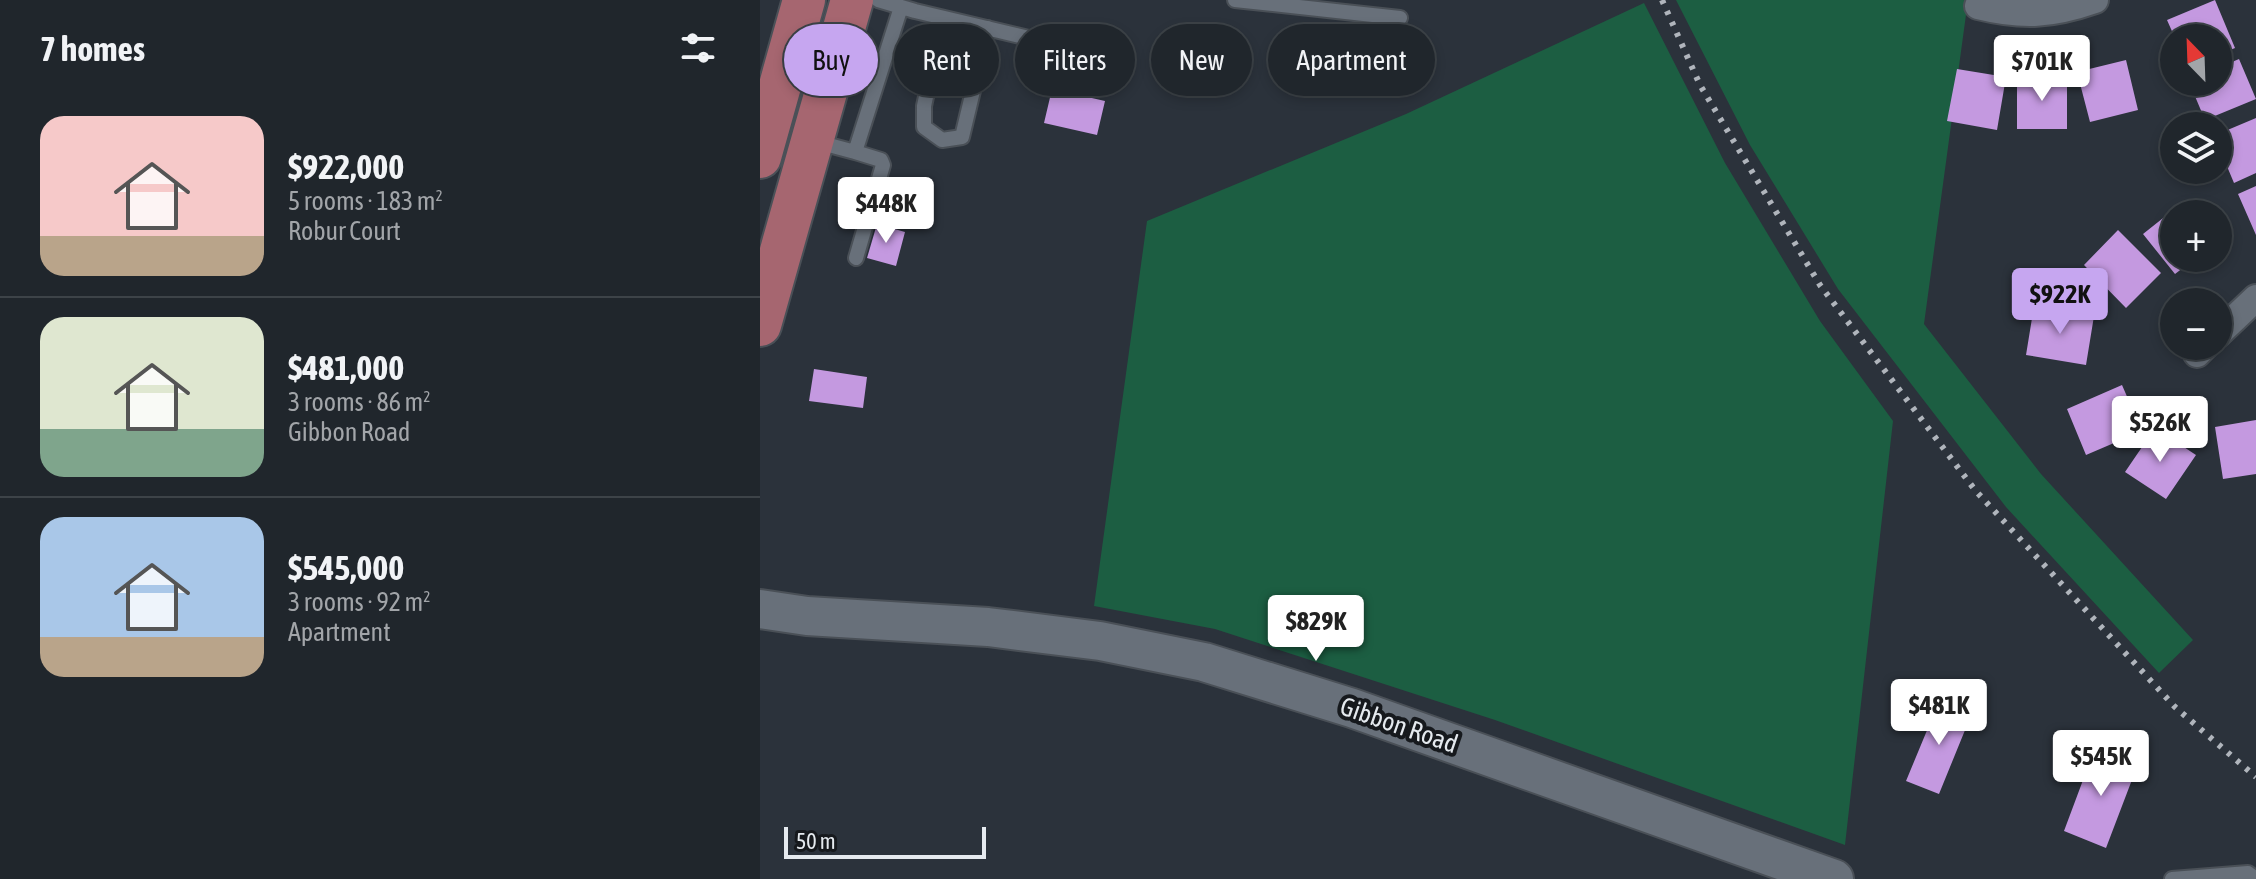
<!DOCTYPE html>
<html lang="en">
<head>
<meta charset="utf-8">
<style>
	:root { --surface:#20262c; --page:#282e34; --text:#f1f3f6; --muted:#a2a5a9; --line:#3d4348; --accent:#c6a6f0 }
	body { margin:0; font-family:"Asap Condensed",sans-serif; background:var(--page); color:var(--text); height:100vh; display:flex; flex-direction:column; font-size:30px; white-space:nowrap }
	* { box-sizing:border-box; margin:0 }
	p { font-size:26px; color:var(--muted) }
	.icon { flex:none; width:44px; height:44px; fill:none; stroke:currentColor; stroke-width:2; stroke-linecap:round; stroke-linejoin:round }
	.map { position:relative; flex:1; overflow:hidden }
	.side { display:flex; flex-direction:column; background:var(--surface); width:760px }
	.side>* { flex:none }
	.banner { position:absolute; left:24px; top:24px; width:760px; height:72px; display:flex; gap:16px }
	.needle { width:52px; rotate:337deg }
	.tools { position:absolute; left:1400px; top:24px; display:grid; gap:16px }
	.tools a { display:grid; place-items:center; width:72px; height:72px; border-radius:50%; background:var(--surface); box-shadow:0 4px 12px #0003,0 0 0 2px var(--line); font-size:40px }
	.scale { position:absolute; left:24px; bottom:20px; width:202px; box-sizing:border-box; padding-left:8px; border:4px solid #e5eaef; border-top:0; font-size:22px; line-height:28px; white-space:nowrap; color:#e5eaef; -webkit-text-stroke:6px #16191d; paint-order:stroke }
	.price { position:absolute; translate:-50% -68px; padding:0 18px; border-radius:8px; background:#fff; color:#222; font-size:26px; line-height:52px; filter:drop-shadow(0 2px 4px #0008) }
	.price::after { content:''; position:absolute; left:50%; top:48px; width:24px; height:18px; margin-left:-12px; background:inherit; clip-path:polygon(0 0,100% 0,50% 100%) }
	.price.selected { background:var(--accent); color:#111 }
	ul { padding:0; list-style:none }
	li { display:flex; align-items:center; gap:24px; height:200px; padding:0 40px }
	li+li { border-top:2px solid var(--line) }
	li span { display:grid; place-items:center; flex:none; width:224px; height:160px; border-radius:24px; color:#555 }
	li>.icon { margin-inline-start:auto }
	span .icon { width:96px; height:96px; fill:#fffc; stroke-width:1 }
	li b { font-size:34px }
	h2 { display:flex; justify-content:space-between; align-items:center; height:96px; padding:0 40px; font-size:34px }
	.tag { padding:0 28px; border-radius:36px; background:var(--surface); box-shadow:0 4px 12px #0003,0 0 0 2px var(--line); font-size:28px; line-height:72px }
	.tag.selected { background:var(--accent); color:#111 }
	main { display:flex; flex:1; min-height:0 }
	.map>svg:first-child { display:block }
	.green { fill:#1c5e42 }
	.building { fill:#c499e0 }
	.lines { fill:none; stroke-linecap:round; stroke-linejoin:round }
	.service-casing { stroke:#4a5057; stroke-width:18 }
	.minor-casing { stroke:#4a5057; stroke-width:30 }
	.secondary-casing { stroke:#4a5057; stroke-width:42 }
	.primary-casing { stroke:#4a5057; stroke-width:46 }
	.service { stroke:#68707a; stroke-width:14 }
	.minor { stroke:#68707a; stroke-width:26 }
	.secondary { stroke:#68707a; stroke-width:38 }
	.primary { stroke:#a66670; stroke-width:42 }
	.rail { stroke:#b0b5bc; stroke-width:6; stroke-dasharray:4 8; stroke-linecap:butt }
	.labels { text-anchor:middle; stroke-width:8; stroke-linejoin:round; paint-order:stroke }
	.street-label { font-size:26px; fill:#e5eaef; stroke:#16191d }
</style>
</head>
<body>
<main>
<section class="side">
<h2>7 homes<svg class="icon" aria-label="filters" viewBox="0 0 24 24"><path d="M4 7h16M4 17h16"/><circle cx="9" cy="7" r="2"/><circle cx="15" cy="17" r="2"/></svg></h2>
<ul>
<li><span style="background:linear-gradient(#f6c9c9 75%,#b9a48a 0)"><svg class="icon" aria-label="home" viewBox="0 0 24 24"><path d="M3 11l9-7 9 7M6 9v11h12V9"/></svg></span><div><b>$922,000</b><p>5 rooms · 183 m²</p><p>Robur Court</p></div></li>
<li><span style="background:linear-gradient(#dfe7d0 70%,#7fa58c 0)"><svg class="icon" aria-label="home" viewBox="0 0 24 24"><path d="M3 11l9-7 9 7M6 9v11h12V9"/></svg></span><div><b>$481,000</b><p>3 rooms · 86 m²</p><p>Gibbon Road</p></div></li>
<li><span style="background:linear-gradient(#a9c7e8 75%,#b9a48a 0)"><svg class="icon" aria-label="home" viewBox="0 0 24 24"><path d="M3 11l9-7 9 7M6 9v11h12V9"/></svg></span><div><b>$545,000</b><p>3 rooms · 92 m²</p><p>Apartment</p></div></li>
</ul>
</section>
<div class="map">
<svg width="1496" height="879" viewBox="0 0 1496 879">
	<rect width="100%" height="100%" fill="#2b323b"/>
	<path class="green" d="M916,0H1208L1164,324L1281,474L1433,640L1399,673L1246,507L1078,289L990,145Z
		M884,3L965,163L1060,321L1133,421L1085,845L735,720L455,629L334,606L387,221L646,114Z"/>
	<path class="building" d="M1455,0L1475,48L1458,55V38H1415L1407,20Z
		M1479,59L1496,99L1445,120L1429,82H1458V68Z
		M1366,60L1378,110L1330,122L1317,72Z
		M1197,69L1246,77L1237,130L1187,121Z
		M1307,76V129H1257V77Z
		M292,89L345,101L337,135L284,123Z
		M1496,118V173L1474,183L1458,145V134Z
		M1496,186V235L1478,194Z
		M1422,203L1430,214H1414V258H1436L1415,274L1383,234Z
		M117,224L145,232L136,266L107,258Z
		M1358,230L1401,273L1366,308L1324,265Z
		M1274,306L1334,316L1326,365L1266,355Z
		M54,369L107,377L103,408L49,401Z
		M1362,385L1382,431L1326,455L1307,409Z
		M1496,420V474L1463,479L1455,427Z
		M1395,428L1436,455L1406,499L1365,472Z
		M1180,699L1212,713L1179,794L1146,781Z
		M1335,748L1378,764L1346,848L1304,831Z"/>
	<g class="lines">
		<defs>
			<path id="service" d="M118,0L155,11L353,58
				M475,0L640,18
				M183,18L164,106V127L182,140L202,137L228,28
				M54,141L95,152L141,7
				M95,152L121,160L123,165L96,258
				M1412,879L1488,873L1496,879"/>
			<path id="minor" d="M1218,6C1263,17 1292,15 1335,0
				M1458,334L1496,298
				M1437,354L1445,346"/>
			<path id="secondary" d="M0,609L47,616L228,627L340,641L444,662L592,708L1074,879"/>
			<path id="primary" d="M0,157L44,0
				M0,325L92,0"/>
		</defs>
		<use href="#service" class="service-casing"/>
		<use href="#minor" class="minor-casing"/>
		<use href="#secondary" class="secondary-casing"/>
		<use href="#primary" class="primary-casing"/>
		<use href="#service" class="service"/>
		<use href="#minor" class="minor"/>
		<use href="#secondary" class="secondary"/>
		<use href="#primary" class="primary"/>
		<path class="rail" d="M902,0L940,85L1060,285L1215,490L1415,707L1496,777"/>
	</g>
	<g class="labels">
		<g class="street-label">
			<text transform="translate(639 725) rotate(19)" y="9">Gibbon Road</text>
		</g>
	</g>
</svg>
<div class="tools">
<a><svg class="needle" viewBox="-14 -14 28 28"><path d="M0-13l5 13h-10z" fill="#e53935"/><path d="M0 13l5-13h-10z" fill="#a2a5a9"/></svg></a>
<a><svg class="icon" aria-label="layers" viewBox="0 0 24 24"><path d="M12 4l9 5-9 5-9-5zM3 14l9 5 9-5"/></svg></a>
<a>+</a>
<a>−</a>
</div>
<div class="scale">50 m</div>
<b class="price" style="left:1282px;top:103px">$701K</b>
<b class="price" style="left:126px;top:245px">$448K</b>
<b class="price selected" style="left:1300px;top:336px">$922K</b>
<b class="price" style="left:1400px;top:464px">$526K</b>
<b class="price" style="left:556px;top:663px">$829K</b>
<b class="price" style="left:1179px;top:747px">$481K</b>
<b class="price" style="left:1341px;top:798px">$545K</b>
<div class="banner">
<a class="tag selected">Buy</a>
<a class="tag">Rent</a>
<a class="tag">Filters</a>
<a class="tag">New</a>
<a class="tag">Apartment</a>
</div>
</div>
</main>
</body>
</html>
